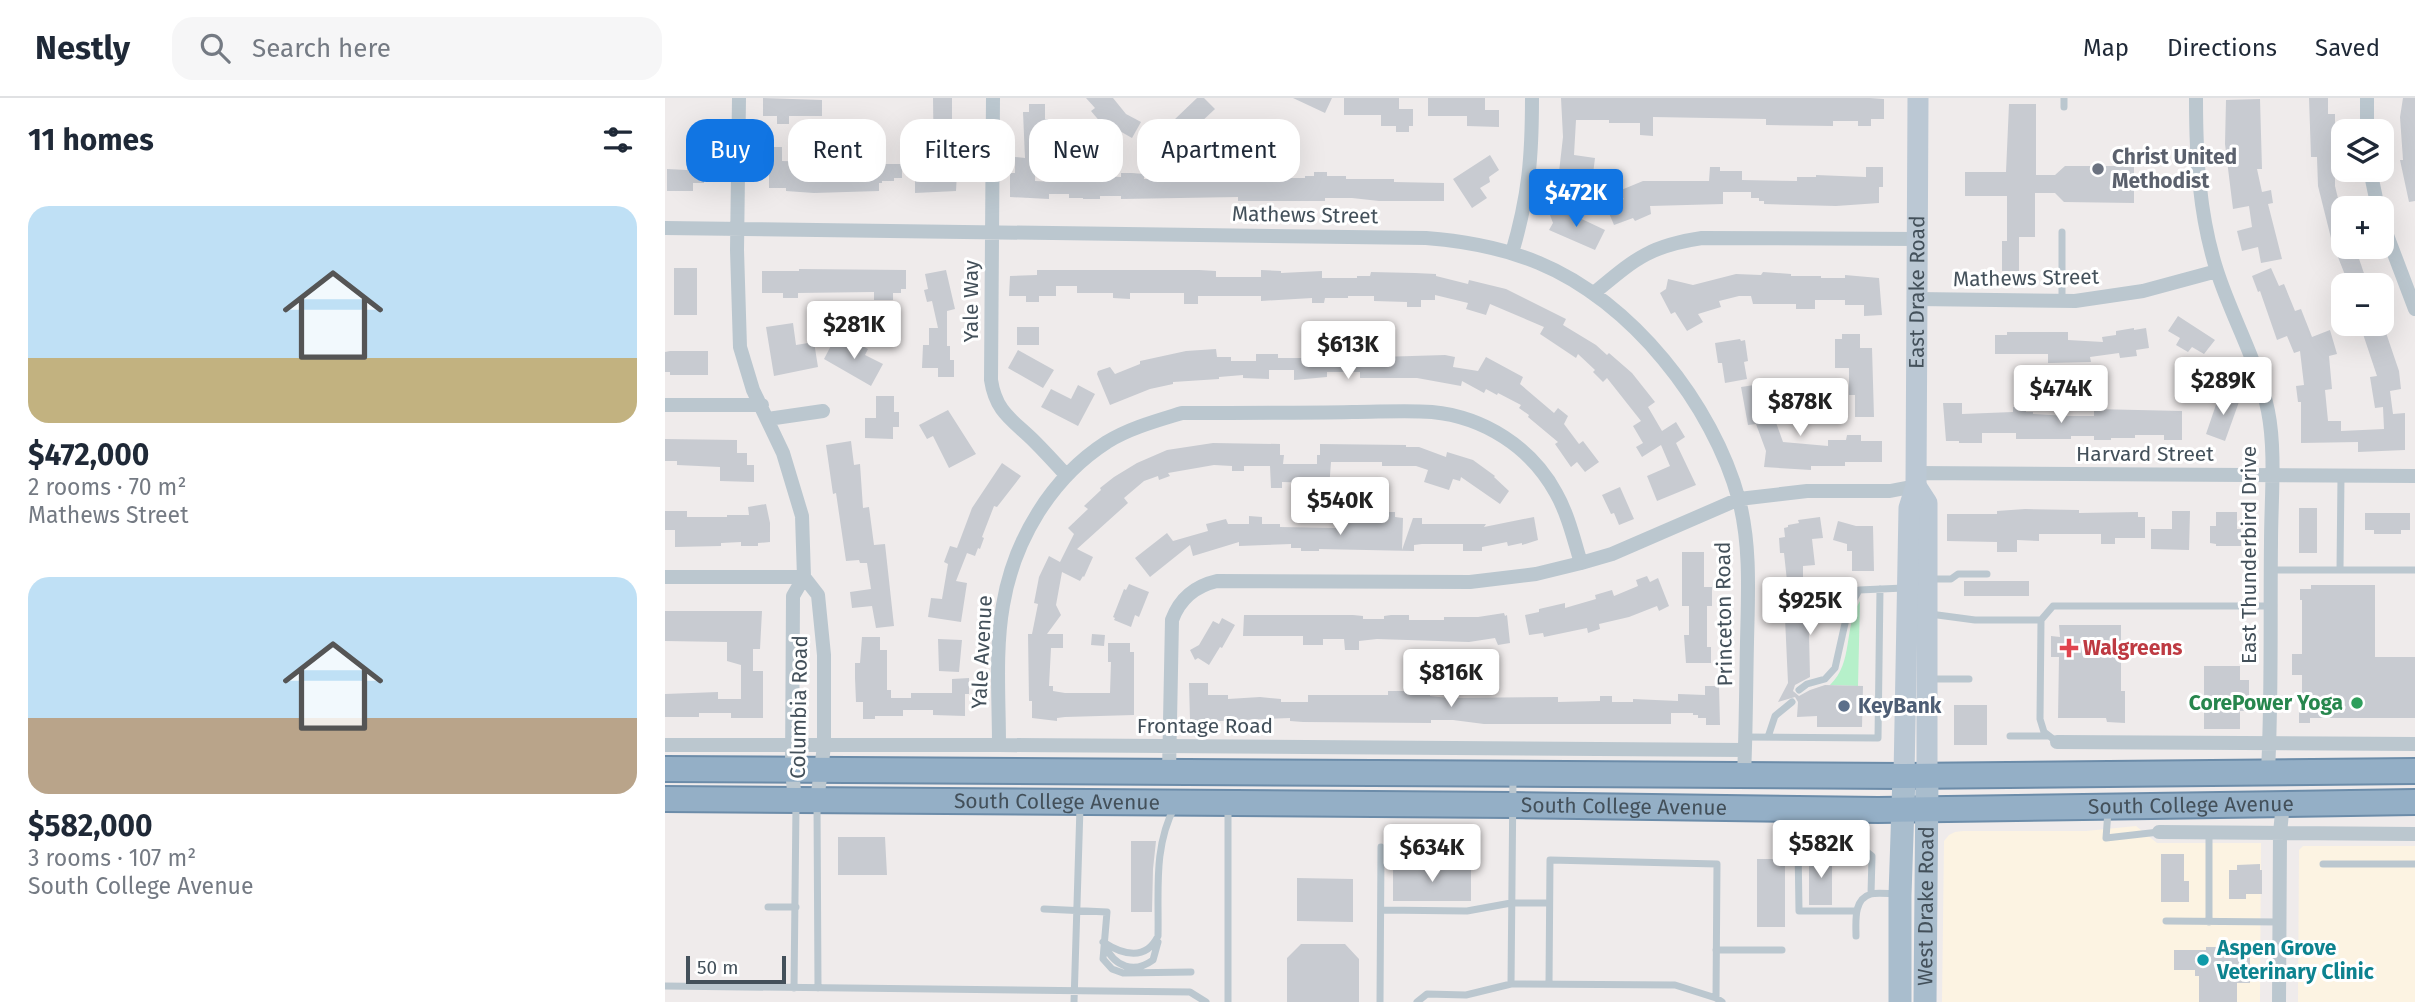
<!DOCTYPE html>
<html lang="en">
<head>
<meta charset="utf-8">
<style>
	:root { --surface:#fff; --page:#f6f6f7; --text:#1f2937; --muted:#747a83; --line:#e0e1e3; --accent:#1175e3 }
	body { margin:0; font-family:"Fira Sans",sans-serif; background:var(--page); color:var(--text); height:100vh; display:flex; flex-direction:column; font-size:26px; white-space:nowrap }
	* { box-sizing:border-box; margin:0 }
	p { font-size:23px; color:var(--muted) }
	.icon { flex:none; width:38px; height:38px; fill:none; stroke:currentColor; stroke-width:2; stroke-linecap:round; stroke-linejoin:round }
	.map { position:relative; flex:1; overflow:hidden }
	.side { display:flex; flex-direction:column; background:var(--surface); width:665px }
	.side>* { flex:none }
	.top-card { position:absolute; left:21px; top:21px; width:665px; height:63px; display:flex; gap:14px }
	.buttons { position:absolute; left:1666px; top:21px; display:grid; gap:14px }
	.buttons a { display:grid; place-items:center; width:63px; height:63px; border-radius:14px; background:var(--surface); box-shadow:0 7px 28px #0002; font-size:35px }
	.scale { position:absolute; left:21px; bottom:18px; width:100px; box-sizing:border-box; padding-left:7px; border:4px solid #43505a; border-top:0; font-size:19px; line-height:24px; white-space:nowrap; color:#43505a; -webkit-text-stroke:5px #fff; paint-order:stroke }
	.price { position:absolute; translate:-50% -60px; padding:0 16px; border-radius:7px; background:#fff; color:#222; font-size:23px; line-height:46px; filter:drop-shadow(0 2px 4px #0008) }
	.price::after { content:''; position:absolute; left:50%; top:42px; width:21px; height:16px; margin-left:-10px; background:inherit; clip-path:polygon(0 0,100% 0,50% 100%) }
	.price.on { background:var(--accent); color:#fff }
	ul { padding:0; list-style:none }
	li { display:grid; align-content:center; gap:14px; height:371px; padding:0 28px }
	li span { display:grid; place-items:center; height:217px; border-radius:21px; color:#555 }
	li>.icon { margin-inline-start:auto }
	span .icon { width:126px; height:126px; fill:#fffc; stroke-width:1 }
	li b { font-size:30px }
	h2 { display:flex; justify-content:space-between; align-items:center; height:84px; padding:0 28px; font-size:30px }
	.chip { padding:0 24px; border-radius:21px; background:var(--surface); box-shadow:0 7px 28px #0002; font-size:24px; line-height:63px }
	.chip.on { background:var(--accent); color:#fff }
	header { display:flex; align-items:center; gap:42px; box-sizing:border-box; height:98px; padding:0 35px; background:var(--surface); border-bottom:2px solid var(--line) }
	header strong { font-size:33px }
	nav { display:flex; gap:38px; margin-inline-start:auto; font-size:24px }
	.search { width:490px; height:63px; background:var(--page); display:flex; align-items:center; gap:18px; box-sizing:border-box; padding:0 24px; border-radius:21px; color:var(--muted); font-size:26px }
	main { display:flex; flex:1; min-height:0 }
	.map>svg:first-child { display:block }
	.commercial { fill:#fcf3e2 }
	.green { fill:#b6f0ca }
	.building { fill:#c8cbd1 }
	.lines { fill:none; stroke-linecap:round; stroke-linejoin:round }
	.trunk-casing { stroke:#6c8ca9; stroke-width:28 }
	.service { stroke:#bbc7cf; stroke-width:7 }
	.minor { stroke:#bbc7cf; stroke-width:14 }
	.secondary { stroke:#bbc8d4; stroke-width:21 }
	.primary { stroke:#a9bdcd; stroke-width:23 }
	.trunk { stroke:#94afc6; stroke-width:24 }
	.worship-dot { fill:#6b7280; stroke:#fff; stroke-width:2.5 }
	.health-dot { fill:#e0444e; stroke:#fff; stroke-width:2.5 }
	.leisure-dot { fill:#2e9e5b; stroke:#fff; stroke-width:2.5 }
	.service-dot { fill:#5c6f8a; stroke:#fff; stroke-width:2.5 }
	.culture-dot { fill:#0f9aa8; stroke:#fff; stroke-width:2.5 }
	.labels { text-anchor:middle; stroke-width:6; stroke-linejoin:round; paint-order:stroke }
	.worship-label { font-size:21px; font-weight:bold; fill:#5b616d; stroke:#fff; text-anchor:start }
	.street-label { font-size:21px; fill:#43505a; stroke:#fff }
	.health-label { font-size:21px; font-weight:bold; fill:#be3a42; stroke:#fff; text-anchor:start }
	.leisure-label { font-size:21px; font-weight:bold; fill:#27864d; stroke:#fff; text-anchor:end }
	.service-label { font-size:21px; font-weight:bold; fill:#4e5e75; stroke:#fff; text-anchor:start }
	.culture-label { font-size:21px; font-weight:bold; fill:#0d838f; stroke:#fff; text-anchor:start }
</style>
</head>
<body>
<header>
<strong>Nestly</strong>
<div class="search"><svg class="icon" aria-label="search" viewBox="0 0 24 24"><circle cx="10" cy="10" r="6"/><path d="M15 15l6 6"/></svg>Search here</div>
<nav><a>Map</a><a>Directions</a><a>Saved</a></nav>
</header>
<main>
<section class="side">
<h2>11 homes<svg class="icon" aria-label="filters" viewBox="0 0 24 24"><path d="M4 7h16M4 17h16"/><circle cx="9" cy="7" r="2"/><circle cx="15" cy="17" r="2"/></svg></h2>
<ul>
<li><span style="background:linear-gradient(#bfe0f5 70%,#c2b280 0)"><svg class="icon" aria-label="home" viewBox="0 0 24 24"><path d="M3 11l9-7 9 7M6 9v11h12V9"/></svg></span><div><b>$472,000</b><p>2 rooms · 70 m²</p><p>Mathews Street</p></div></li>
<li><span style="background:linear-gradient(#bfe0f5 65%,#b9a48a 0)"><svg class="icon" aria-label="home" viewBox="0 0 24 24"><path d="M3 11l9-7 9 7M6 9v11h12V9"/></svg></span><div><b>$582,000</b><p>3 rooms · 107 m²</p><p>South College Avenue</p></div></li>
</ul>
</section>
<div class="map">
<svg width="1750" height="904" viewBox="0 0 1750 904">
	<rect width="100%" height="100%" fill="#efebeb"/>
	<path class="commercial" d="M1471,728L1492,745H1596L1595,904H1277L1279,743L1284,737L1290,734L1298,733H1421Z
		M1638,748H1750V904H1633L1634,752Z"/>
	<path class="green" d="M1195,503L1193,588L1165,587C1189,564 1178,530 1195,503Z"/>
	<path class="building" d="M98,0L157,2V18H124V26H112V18H98Z
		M268,0H287V56H293L291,93L250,95V76H269Z
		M421,0H448L461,16L476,24L467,40L446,28L442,32L426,13L430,10Z
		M532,0H539L550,11L534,26L540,33L530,43L509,22Z
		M628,0H667L660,15Z
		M679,0H734V11H748V28H744V34H731V28H716V17H679Z
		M763,0H820V12H834V29L802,28V18H763Z
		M896,0H1205L1219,1V21H1206V28H1193V23H1168V28L1101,27V21L988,19V38L975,37V25H944V22H911L909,57L930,60L927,84L933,85L931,96L904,92L906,76L894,74L898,39Z
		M1644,0H1663V16H1670V88L1678,121V149H1690L1703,187H1684L1667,144L1653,88L1652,59H1646Z
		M1738,0H1750V103L1744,104L1735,62H1738L1735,19Z
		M1595,1L1597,71H1592L1597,94L1606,92L1608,105L1603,106L1617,161L1596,165L1593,149L1577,153L1572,133L1587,129L1584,108L1568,111L1560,46L1561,2Z
		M364,6H380V21H383V31H379V43H371L370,83L392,84V76L456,79V75H467L479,76V81H511V75H545V73H558L557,77H589V80H640V78H649V74H662V78H681V81H729V84L779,85V103H714L687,100H660V103H573V99L456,101V98H435V101H418V100H404V96H384V101L345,99V75H350V59L360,60L358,14H364Z
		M1344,6H1371V77H1390L1400,68H1469V105L1399,104L1390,95H1370V139H1354V173H1337V143H1342V98H1300V74H1341Z
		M148,48H163V68L200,70L201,67L213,66H237V80H229V83H217V85H214V93L149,95L121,93V90H104V69H98V49H117V63L148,64Z
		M22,49H39V85H28V93H2V71L22,72Z
		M825,57L834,72L824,79L825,84L815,90L822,100L807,110L788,81Z
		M1045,69H1055V73H1077V82L1132,83V79H1151V77L1201,79V69H1218V89H1214V105L1171,108L1099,106V103H1094V100H1086V94H1058V106L985,108L986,116L970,123L968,120L949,127L941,108L959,101L957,99L944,97L978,83H1044Z
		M902,111L904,115L940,132L930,152L884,132L888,125L885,117Z
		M9,170H32V217H9Z
		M1606,170L1614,188L1619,186L1630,213L1636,211L1647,239L1665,232L1672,256L1664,258L1667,291L1660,292L1663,323H1676V333L1719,331L1718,309L1710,310L1705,279L1712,278L1697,233L1702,231L1701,229L1717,226V223L1734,273L1736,291L1725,293L1728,316L1740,315V352L1693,354V344L1636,345V304H1633L1631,288L1639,287L1635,253L1629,255L1622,238L1612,242L1595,193L1593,194L1587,178Z
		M134,171L241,172V191H236V195H228V202H209V194L133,195V200H118V195H97V173H134Z
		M281,172L290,211L282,213V248H285V262H289V279H273V270H257L258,247H264V230H273L267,203L262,204L259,192L263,191L260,176Z
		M372,172H534L551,173V179H596V172L616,173V175L657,173V180H692V178H705L706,174L750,175L771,176V178L803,186L804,182L841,191L901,221L898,227L931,247L942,257L944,255L967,275L990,304L983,309L997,333L1011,324L1020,339L1011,345L1031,387L992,403L982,378L1005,368L996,347L977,359L971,349L978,345L968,328L976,323L942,280L938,284L928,274L930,272L913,256L911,260L875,236L879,229L825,206L821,217L801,211L803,205L770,197V202H756V209H742V204L709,203V198H683V200H660L659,205H647V200L596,203V198H533V206H519V195H465V201L448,200V195H412V188H391V198H374V204H361V198H344L345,178L372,177Z
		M1098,174L1126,176V178H1156V180H1180V177L1214,180L1217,217L1199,218V207H1180V202H1150V211H1131V206H1088L1086,198H1074L1054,203L1056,209L1033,216L1038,224L1022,233L1010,214L1006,216L995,195L1001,191L1003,181L1028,187L1071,176L1096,177Z
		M1513,218L1550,242L1539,256L1527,249L1523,254L1511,247L1515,240L1503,233Z
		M128,225L131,247L149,244L153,269L109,278L101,229Z
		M352,229H374V247H352Z
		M1469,230V232L1481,230L1484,250L1471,252L1472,258L1455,260L1454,255L1425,259L1426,264L1383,265V256H1330V237H1342V234H1403V242L1438,244L1437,239L1451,237V233Z
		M1177,236H1195V250H1207L1209,319H1190V297H1184V270H1170V241H1177Z
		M170,240L191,251L194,246L203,251L200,257L218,266L206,288L159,261Z
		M1075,241L1076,243L1080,242L1083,263L1079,264L1082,281L1060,285L1057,265H1053L1050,245Z
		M551,251L552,259H566V263H591V256H613V260H672V256H680V253H714V259L780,257L790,259L788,269L813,273L821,259L858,279L855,286L889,315L893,310L903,318L899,326L914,346L918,343L934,364L920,374L912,364L906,369L890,346L893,344L863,319L864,317L854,310L856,307L833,295L832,297L821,291L819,295L797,283L796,288L752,280H695V274H662V279L629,282V272H604V281L578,280V277L554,279V281L508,284V286L485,291L445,307L432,276L433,273L445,269L450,276L475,266V263L521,253Z
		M353,252L389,272L378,290L343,270Z
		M5,253H43V277H5V274H0V254Z
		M1096,286L1100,294L1116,291L1119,310L1110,312L1112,319H1109L1118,344L1163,348V342H1181L1182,337H1196V343H1217V364H1180V368H1146V372L1099,369L1101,353L1091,326L1083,327L1076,289Z
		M413,287L430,296L413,328L376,309L386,291L406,301Z
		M1555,295L1575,301L1560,343L1541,336Z
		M211,298H229V314H234V329H228V341L200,340V320H211Z
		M1278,305H1297V316L1348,314V309H1361V314H1368V316L1404,318H1429V311L1517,313V342H1499V337H1470V340H1446V342H1429V338H1406V341H1351V335H1317V345H1294V343H1281Z
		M283,312L311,356L284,370L268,338L262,341L254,327Z
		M0,341L72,342V355H82V367H89V384L55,383V369L12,367V363H0Z
		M186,343L189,367L195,366L198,410L204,409L209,447L220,446L229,528L211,530L207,508L187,510L185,494L206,491L202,465H195L194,462L181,463L171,395L168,396L161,347Z
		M548,345L615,346V357H619L618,366H652V357H655V346L741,347V349H754L781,359L782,354L808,362L830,378L829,379L844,393L835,406L796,379L795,383L788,381L784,392L759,384L763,372L751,368H717V364H666L664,391H652V385L617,384V390H606L605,368H579V373H567V368L549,367L503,375L505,378L494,382L493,378L479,383L459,400L463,405L412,451L428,459L419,479L418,478L415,483L397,474L391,507L396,517L382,536H398V550H386L384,588H388V593L400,595H445L446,564H443V545H465V554H469V617L400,619L392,620V623L367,620V603H364L363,536H367L373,506L369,505L374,479L384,458L395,464L409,436L403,430L423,411L419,408L436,392L435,390L449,379L472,365L502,352Z
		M337,365L356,378L332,409L329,408L317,439L319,440L315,451L313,450L310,458L302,455L291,483L302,485L296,524L263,519L266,500L277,501L283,466L279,464L285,448L292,450L307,410Z
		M955,389L969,421L954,427L949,415L946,416L937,397Z
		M101,406L105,425V444L93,445V448H76V444L56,445V448L10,449V432H0V413H22V419H62V417H84L83,409Z
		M1634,410H1652V455H1634Z
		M1360,411L1414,412V415L1473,414V419H1480V440H1450V446H1436V436H1374V443L1352,442V454H1332V444L1282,443V416H1332V413Z
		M1507,413H1525L1524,452L1486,451V431H1507Z
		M717,414H730V419L738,420L737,452L748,420H757V426H821L819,429L869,419L873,442L857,447V445L843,448L842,444L817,449V453H798V446H757L749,447V453L654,451V453H636V450H626V446L574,448V444L528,458L525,447L485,479L470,460L502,435L508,443L543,433L541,426L561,421L563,426H584V418L597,419V426H615V429L671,430V420H687V424H717Z
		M1551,414H1572V431H1576V448H1551V446L1545,445V428H1551Z
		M1700,415H1745V432H1736V436H1709V432H1700Z
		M1155,419L1158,440L1147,441L1150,467L1138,468V493H1143L1145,579L1130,587L1128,593L1134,598L1145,592L1160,587L1198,588L1197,629H1152V618L1132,619L1133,604L1130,599L1113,604L1123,585L1120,520H1118L1116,497V483H1122L1119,455H1115L1114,440L1120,439L1119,430L1123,429V427L1134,425L1133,422Z
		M1173,423L1191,428H1208L1209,473H1187V453H1182V446L1168,442Z
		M1017,454H1039V489H1047V508H1042V549H1046V565H1021L1019,537H1024V508H1017Z
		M982,478L985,484L993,480L1004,508L994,513L992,508L964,519L934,526L935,531L923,535L922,530L879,539L878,535L864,537L860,517L874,514V511L900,505V510L931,501L930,497L947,492L949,498L973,488L971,482Z
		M1299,483H1364V498H1299Z
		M464,486L484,494L474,519L470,517L466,529L449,522L450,520L448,519L459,491L461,492Z
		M1646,487H1710V559H1750V620H1645V625H1634V614H1637V577H1627V556H1637V502H1635V491H1646Z
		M0,513H97L95,551H88V573H98V620H66V615H34V619H0V596L53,594V601H76V567L62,563V544L0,543Z
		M839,515L840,518L842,517L845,545L833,547L830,540L804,544L712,541L694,543V552H680L679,541H658V547H638V538H578L579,517H688L698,518V521H719V518L726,517H744V522H779V519H813Z
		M557,520L570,527L557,550L555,549L544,567L533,560L530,562L525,552L534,547L548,523L554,526Z
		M1394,527H1456V593H1460V625L1442,624L1441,620H1393L1394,559H1386V538L1395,539Z
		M427,536L440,537L439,548L426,547Z
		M197,539H215V552H222V592H226V600H246V595H287V581L304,580V596H300V618L268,617V612H238V618H210V621H198V604H191L190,580V565H195Z
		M273,541L297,542L294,574L274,573Z
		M1539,568H1575V582H1584V613H1575V631H1539Z
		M524,585H543V597H563V601L595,599L616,601V604H643V597H723V593H765V598L783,600L893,599V604L935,603V598H947V604H968V601L1013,603V596L1040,597V588H1054L1055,627H1041V620H1033V617H1028V615H1006V626H819L788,622H766V625L638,624L625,623V620L532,624V622H525Z
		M1289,607H1322V647H1289Z
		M173,739H220L222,777H173Z
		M466,743H491L488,771L487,814H466Z
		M1496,756H1519V783H1524V804H1496Z
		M754,757H765V772H806V803H728V772H754Z
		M1144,758H1167V807H1144Z
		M1092,761H1120V829H1092Z
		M1595,766V772H1597V796H1581V801H1564V772H1572V767Z
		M632,780L688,781V824L632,823Z
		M636,846H680L694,861V904H622V860Z
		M1541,849H1556V852H1585V885H1572V904H1534V878H1530V872H1509V852H1541Z"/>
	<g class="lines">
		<defs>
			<g id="trunk">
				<path d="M0,671L1239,678L1750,673"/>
				<path id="s3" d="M0,701L847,707L1213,712L1750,704"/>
			</g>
		</defs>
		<use href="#trunk" class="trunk-casing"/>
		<path class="service" d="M1399,0V9
			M1397,134V203
			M1606,472H1750
			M1675,472L1676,378
			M1265,481H1286L1293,476H1322
			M1265,516L1310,522H1376
			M1263,581H1304
			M1134,592L1142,586L1160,581L1170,570L1183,512L1194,492L1239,490
			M1345,638H1382
			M1080,639L1213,640L1215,491
			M1103,639L1110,618L1127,604
			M1392,644L1379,634L1375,621L1376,522L1388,508H1605
			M152,705L153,890
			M1443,713L1441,740L1494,734
			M1544,734V824
			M1658,766H1750
			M103,809H131
			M379,811L442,814L438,861L447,871L458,875L526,874
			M716,812L802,813L846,805H884
			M1191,813H1134L1133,747H1193L1207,758L1206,796
			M1501,823L1614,824
			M1191,838C1191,824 1188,801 1206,796C1213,794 1224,796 1231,796
			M438,844C458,857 481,863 493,838C494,793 488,749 510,708
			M1614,847H1658
			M440,848C450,869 469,876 488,862L493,844
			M1051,852H1117
			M846,886L848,680
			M884,886L885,762L1052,766L1051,900
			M0,888L525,894L541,904
			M129,890L131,707
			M409,904L415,709
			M563,904V709
			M715,904L716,749
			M752,904L762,896L801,897L846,886L1010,887L1051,900L1057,904"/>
		<path class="minor" d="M74,0L72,152L75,249L88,292L118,355L137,418L139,479L128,498L127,672L130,703
			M328,0L326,282C331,315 348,322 370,344C381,355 391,366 401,377
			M1531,0C1531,59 1534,117 1552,173C1567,220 1593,264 1603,313C1611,353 1606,403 1606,445C1605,521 1607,597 1603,673
			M1702,33V0
			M1705,72L1713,110
			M1717,124L1750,211
			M0,130L761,140C800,143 838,150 874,165C966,203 1048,306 1074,402C1086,448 1083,497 1082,544C1081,589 1081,633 1079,677
			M847,155C864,97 867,59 867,0
			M929,195C969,162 983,148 1037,140L1253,141
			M1252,201L1410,203L1478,193L1552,173
			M0,307H97
			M103,321L158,313
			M1251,375L1750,378
			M0,479H139
			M139,479L153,497L159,557V648L152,703
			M1392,644L1750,646
			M0,647H334L1080,652
			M334,647C334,601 330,552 338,507C349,442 386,380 442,344C465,330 491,323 517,315C574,315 631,315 687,314C713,314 741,312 767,314C819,319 866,349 891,395C903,416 909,442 916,465
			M504,674L507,522C515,500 530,488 552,483L805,484L871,476L916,465L947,456L1074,401L1142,393H1225L1251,388
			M1494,734L1750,736
			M1614,904L1615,735L1618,705"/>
		<g class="secondary">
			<path d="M1251,388L1262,405V678"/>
			<path id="s1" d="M1239,678L1244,410L1251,388L1253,0"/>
		</g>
		<g class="primary">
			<path d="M1235,904V797L1239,678"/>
			<path id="s2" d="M1260,904L1262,678"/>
		</g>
		<use href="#trunk" class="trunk"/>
	</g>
	<circle class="worship-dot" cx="1433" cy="71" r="7"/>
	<path class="health-dot" d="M1400.5 539.5h7v7h7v7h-7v7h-7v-7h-7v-7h7z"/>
	<circle class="leisure-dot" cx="1692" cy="605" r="7"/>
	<circle class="service-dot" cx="1179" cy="608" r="7"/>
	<circle class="culture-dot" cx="1538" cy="862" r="7"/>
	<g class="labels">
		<g class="worship-label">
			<text x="1447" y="66">Christ United<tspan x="1447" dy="24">Methodist</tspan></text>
		</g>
		<g class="street-label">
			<text transform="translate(640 117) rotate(1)" y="7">Mathews Street</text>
			<text transform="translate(1361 180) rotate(-1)" y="7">Mathews Street</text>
			<text dy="7" stroke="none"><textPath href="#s1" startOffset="485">East Drake Road</textPath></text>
			<text transform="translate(306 203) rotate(-90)" y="7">Yale Way</text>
			<text x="1480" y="363">Harvard Street</text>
			<text transform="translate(1584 457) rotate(-90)" y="7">East Thunderbird Drive</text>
			<text transform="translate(1059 516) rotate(-91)" y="7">Princeton Road</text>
			<text transform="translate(317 554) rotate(-87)" y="7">Yale Avenue</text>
			<text transform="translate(134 609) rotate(-89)" y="7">Columbia Road</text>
			<text x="540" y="635">Frontage Road</text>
			<text dy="7" stroke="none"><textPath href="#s3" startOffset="392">South College Avenue</textPath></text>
			<text dy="7" stroke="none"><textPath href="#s3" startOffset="1526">South College Avenue</textPath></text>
			<text dy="7" stroke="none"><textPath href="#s3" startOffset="959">South College Avenue</textPath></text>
			<text dy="7" stroke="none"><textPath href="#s2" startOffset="96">West Drake Road</textPath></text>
		</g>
		<g class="health-label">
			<text x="1418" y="557">Walgreens</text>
		</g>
		<g class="leisure-label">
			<text x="1678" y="612">CorePower Yoga</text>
		</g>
		<g class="service-label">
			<text x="1193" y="615">KeyBank</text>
		</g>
		<g class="culture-label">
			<text x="1552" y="857">Aspen Grove<tspan x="1552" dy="24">Veterinary Clinic</tspan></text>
		</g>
	</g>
</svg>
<div class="buttons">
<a><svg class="icon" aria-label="layers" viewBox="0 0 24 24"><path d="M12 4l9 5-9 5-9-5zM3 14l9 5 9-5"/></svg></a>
<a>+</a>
<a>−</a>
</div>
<div class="scale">50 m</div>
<b class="price on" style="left:911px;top:131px">$472K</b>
<b class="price" style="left:189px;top:263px">$281K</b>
<b class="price" style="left:683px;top:283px">$613K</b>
<b class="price" style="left:1558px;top:319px">$289K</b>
<b class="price" style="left:1396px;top:327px">$474K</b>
<b class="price" style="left:1135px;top:340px">$878K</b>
<b class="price" style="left:675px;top:439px">$540K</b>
<b class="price" style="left:1145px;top:539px">$925K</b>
<b class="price" style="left:786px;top:611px">$816K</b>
<b class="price" style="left:1156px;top:782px">$582K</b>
<b class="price" style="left:767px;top:786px">$634K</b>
<div class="top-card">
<a class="chip on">Buy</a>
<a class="chip">Rent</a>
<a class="chip">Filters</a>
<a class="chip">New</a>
<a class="chip">Apartment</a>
</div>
</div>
</main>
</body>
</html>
